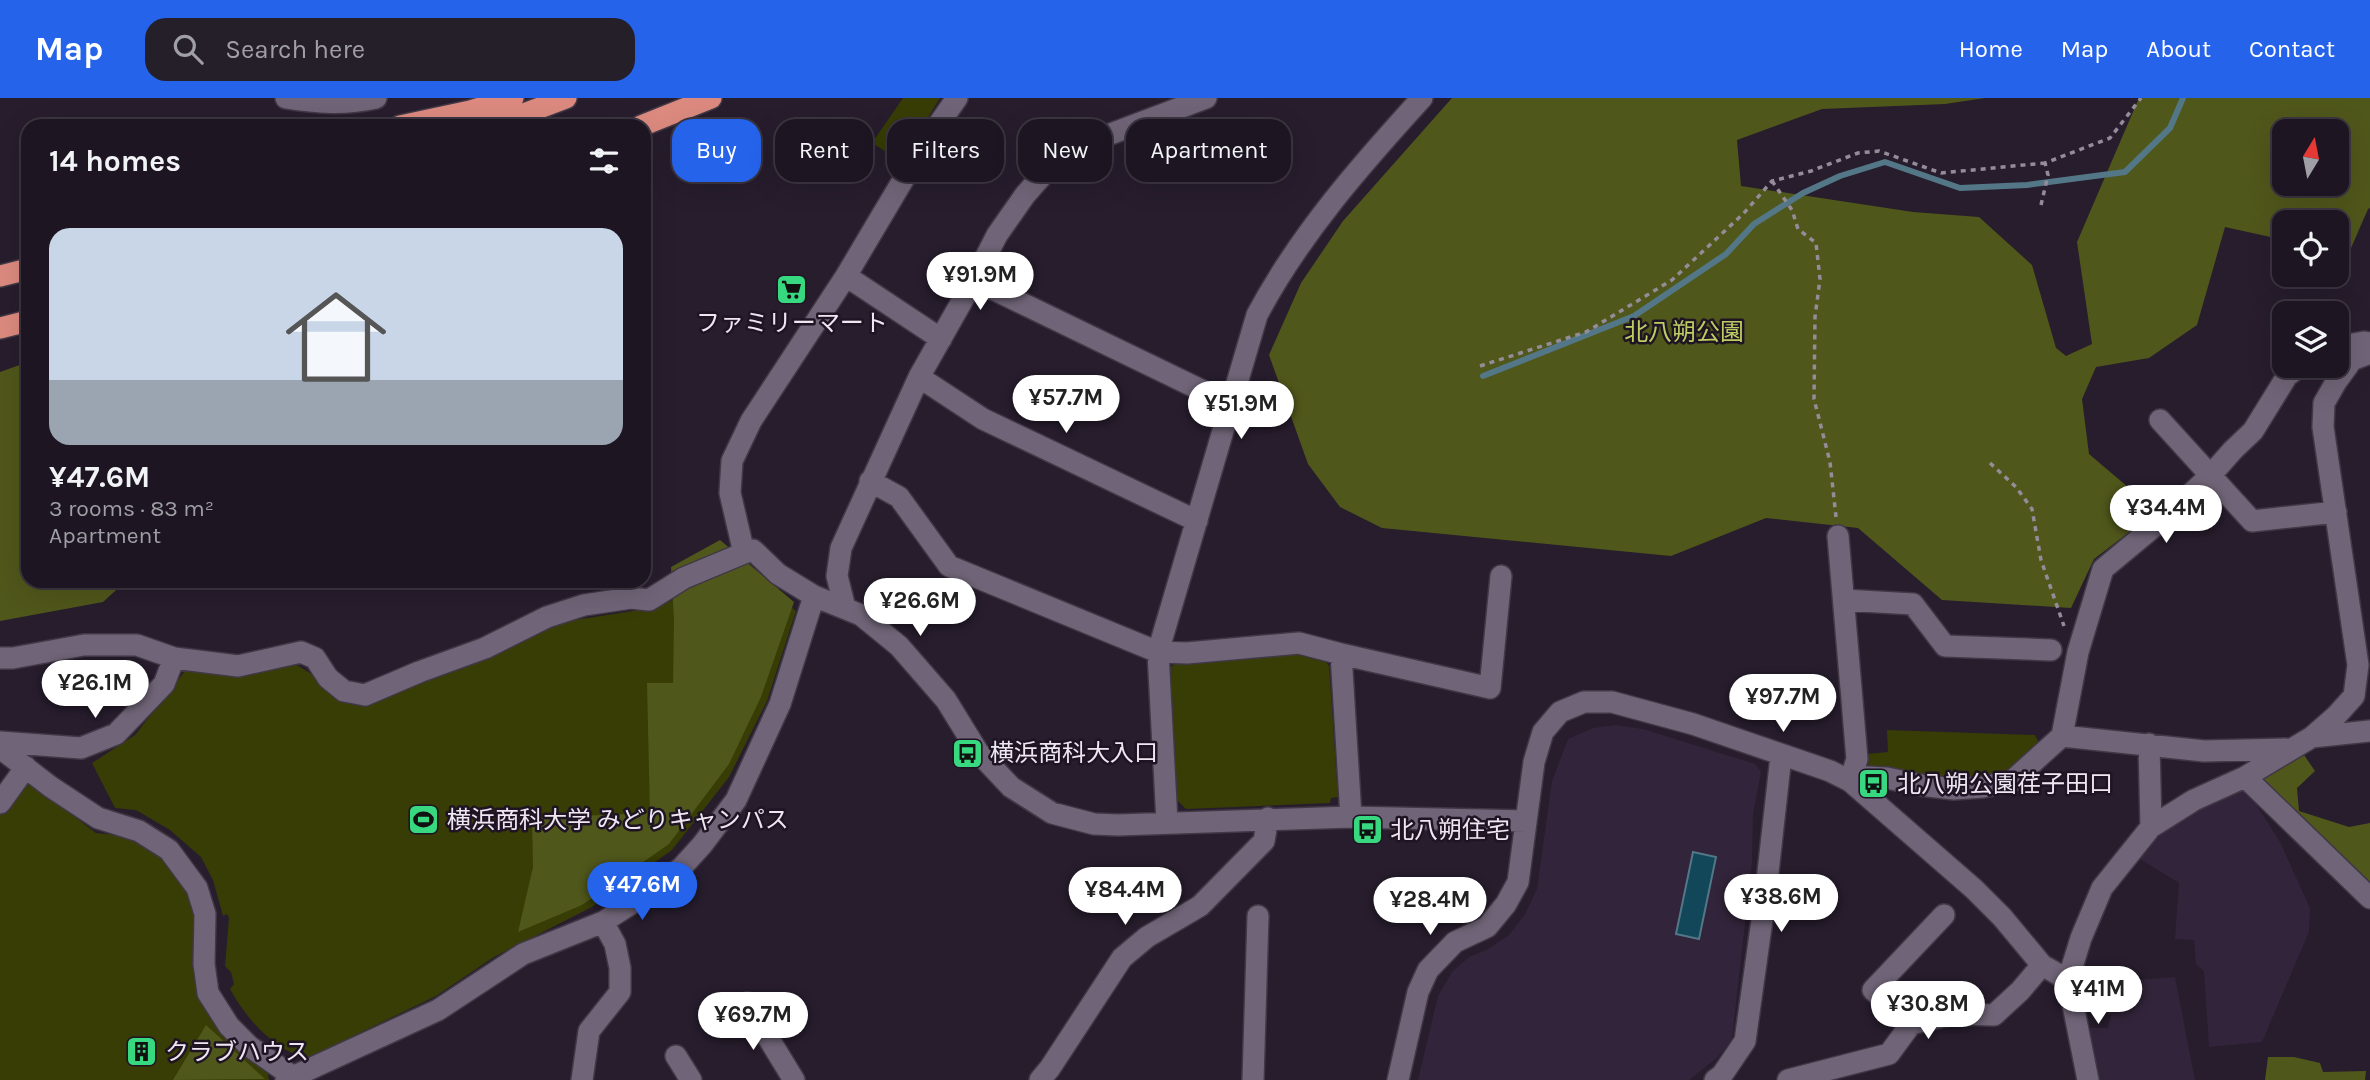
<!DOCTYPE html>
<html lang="en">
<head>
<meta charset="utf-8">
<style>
	:root { --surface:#1d1622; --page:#251f2a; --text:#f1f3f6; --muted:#a09fa5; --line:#3b3540; --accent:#2563eb }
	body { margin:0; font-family:Karla,"Noto Sans JP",sans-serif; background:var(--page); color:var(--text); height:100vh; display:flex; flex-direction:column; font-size:26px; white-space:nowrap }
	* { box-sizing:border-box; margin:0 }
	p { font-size:23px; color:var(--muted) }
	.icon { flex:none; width:38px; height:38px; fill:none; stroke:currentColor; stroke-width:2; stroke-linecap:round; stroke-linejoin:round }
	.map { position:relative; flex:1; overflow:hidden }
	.details { position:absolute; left:21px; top:21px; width:630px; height:469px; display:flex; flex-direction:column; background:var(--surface); border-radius:21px; box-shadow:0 7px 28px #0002,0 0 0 2px var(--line) }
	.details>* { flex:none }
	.hud { position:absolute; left:672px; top:21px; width:665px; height:63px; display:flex; gap:14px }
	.needle { width:46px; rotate:10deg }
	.fabs { position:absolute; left:2272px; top:21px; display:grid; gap:14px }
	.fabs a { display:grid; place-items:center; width:77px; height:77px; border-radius:14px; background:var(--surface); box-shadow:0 7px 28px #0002,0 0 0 2px var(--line); font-size:35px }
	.price { position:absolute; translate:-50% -60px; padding:0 16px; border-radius:24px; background:#fff; color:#222; font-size:23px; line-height:46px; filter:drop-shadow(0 2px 4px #0008) }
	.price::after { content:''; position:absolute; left:50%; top:42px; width:21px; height:16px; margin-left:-10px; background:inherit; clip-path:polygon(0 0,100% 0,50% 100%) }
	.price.current { background:var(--accent); color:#fff }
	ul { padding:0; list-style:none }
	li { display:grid; align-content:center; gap:14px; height:371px; padding:0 28px }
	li+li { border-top:2px solid var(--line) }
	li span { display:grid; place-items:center; height:217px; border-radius:21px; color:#555 }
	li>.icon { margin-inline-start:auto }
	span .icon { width:126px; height:126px; fill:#fffc; stroke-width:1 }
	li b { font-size:30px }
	h2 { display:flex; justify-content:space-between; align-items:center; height:84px; padding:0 28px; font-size:30px }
	.chip { padding:0 24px; border-radius:21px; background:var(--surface); box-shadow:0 7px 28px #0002,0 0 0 2px var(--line); font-size:24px; line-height:63px }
	.chip.current { background:var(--accent); color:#fff }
	header { display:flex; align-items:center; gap:42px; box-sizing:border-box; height:98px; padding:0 35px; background:var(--accent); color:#fff }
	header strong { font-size:33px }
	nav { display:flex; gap:38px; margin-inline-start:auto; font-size:24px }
	.search { width:490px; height:63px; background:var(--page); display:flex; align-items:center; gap:18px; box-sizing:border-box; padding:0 24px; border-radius:21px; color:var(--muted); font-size:26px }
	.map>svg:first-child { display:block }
	.built { fill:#32243a }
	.green { fill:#373d04 }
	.forest { fill:#50571b; fill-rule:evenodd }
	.water { fill:#114759; stroke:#537787; stroke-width:2 }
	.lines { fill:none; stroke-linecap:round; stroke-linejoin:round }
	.stream { stroke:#537787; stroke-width:6 }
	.minor-casing { stroke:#413846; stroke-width:24 }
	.highway-casing { stroke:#413846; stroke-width:24 }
	.path { stroke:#948c99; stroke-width:3.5; stroke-dasharray:5 5; stroke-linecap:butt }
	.minor { stroke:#706578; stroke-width:21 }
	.highway { stroke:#dc8a7f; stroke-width:21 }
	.labels { text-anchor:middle; stroke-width:5; stroke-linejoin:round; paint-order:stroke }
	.poi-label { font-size:24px; fill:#eee7f2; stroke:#1e1424; text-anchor:start }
	.park-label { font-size:24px; fill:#becd62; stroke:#1e1424 }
</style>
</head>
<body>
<header>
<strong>Map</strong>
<div class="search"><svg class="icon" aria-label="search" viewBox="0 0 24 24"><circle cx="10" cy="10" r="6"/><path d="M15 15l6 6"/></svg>Search here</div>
<nav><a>Home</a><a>Map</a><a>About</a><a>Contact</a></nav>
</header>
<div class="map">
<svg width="2370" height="982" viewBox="0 0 2370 982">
	<rect width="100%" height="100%" fill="#271d2d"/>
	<path class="built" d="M1616,627L1643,631L1755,666L1761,674L1753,717L1752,764L1732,941L1718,959L1689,982H1418L1438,898L1452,874L1469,859L1488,851L1509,837L1525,816L1537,791L1552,683L1568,641L1593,630Z
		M2244,687L2280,744L2310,810L2309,834L2262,944L2209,949L2204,873L2196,866L2194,842L2175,841L2179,785L2140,761L2162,734L2189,716Z
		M2175,879L2195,982H2099L2088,933L2090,930H2108L2111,917L2088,913L2089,886Z"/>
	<path class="green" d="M903,0H940L901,63L872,45Z
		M741,467L796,513L767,603L729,679L672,752L592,809L494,859L436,898L306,961C272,949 247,922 230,891L234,886L231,874L225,868L229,820L227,816L223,818L213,782L201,759L170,732L136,712L115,710L92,665L135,637L185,573L292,564L360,606L555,525L659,509Z
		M1301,555L1302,558L1326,564L1329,568L1338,699L1331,700L1330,705L1186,711L1175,700L1167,572L1176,565Z
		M1887,632L2035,637L2039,645L2012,677L1957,684L1871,670L1865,661L1867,656L1888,654Z
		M24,684H29L96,735L126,738L155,754L177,774L188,792L197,823L195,872L240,952L268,975L269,982H0V713Z"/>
	<path class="forest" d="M1452,0H1985L1945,6L1822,11L1737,42L1741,88L1913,114L1979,119L2032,167L2056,250L2066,258L2092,246L2077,144L2139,0H2370V110L2368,111L2348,157L2336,155V124H2284V142L2225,129L2197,227L2149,260L2096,269L2082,301L2089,356L2142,401L2149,419L2094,461L2071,510L1942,502L1858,430L1766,420L1671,458L1382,430L1340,409L1308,366L1269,257L1301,185L1343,123ZM2284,33H2336V86H2284Z
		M28,264V483H126L103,504L0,523V274Z
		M720,442L794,504L761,599L729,666L669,746L582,807L518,834L533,769L532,720L650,715L647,585H673L674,522L671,469Z
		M2302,654L2315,673L2297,690L2299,713L2349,729L2370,725V789L2258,682Z
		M206,927L265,981L173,982Z
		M2268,959H2294L2320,965L2323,974L2366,973L2365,982H2265Z"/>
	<path class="water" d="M1693,754L1716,759L1699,841L1676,836Z"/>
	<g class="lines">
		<path class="stream" d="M1483,278L1634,218L1726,156L1754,126L1803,95L1840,78L1885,64L1960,90L2027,87L2125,74L2170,30L2183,0"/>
		<defs>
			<path id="minor" d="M286,0C317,5 345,7 376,0
				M957,0L922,50L846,178L751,323L732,363L730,395L744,455L753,452L778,476L814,498L861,517L899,548L946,602L978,654L1011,689L1052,715L1094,726L1118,727L1351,719L1526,723
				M846,178L941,241
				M974,182L1230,306
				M2336,249L2364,244L2370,245
				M919,279L983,321L1197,423
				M2160,322L2252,423L2336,414
				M870,383L899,399L949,468L1158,554L1187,555L1299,545L1341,556L1490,590L1501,478
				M1838,438L1857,661L1850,683
				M1844,502L1913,506L1945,548L2051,552
				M845,510L837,478L841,450L919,279L974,182L997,137L1025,97L1063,54L1206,0
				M1341,556L1351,719
				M0,560H13L84,547H137L174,560L238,568L301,554L315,560L328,580L344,593L365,597L419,574L485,550L547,519L584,507L631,500L649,502L684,480L744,455
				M2062,638L2078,554L2103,471L2168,417L2210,378L2233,352L2253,333L2287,278L2300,268
				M2312,639L2370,633
				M0,644L81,650L116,636L164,586L174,560
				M2149,646L2151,729
				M0,650L51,689L98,720L139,733L169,752L197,790L205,816L204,866L208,895L229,928L249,948L292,978
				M1850,678L1887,680L1920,687L1954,691L1983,689L2012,683L2062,638L2204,653L2286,651
				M2245,679L2370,800
				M0,705L26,669
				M1167,724L1158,554L1257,217C1300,136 1361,67 1422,0
				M747,905L794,982
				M1911,926L1873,892L1944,817
				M676,958L691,982
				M286,982L438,912L523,856L603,824L659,788L682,769L702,747L736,702L780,606L814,498
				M582,982L589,933L620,894V870L615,846L603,824
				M1040,982L1050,970L1122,860L1147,839L1200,808L1264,743L1268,720
				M1253,982L1258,818
				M1398,982L1418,894L1428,872L1455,844L1487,829L1506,806L1518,784L1534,664L1543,634L1560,614L1584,604H1612L1693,626L1830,673L1850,683L1974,791L2002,819L2042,867L2068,882
				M1715,982L1722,977L1745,943L1765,801L1781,658
				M1788,982L1889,956L1911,926L1953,916L1994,917L2020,893L2042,867
				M2088,982L2068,882L2081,840L2102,790L2151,729L2194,702L2245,679L2312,639L2336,618L2354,598L2358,567L2323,329L2324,305L2336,284L2352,262L2370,255"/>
			<path id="highway" d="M400,28L470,13L513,0
				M492,28L566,0
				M641,28L711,0
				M0,178L28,171
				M0,230L28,223"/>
		</defs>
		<use href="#minor" class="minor-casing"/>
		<use href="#highway" class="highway-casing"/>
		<path class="path" d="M1772,83L1792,112L1798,131L1816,145L1820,181L1815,219L1814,301L1830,364L1836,419
			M2041,107L2048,77L2045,65L2110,40L2141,0
			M1480,268L1586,234L1672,182L1743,116L1772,83L1811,73L1858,55L1879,53L1941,75L2045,65
			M1990,365L2016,389L2032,411L2041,462L2064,528"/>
		<use href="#minor" class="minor"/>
		<use href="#highway" class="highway"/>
	</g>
	<defs>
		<symbol id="supermarket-square" viewBox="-11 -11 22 22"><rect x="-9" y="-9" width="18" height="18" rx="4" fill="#37d880" stroke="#1e1424"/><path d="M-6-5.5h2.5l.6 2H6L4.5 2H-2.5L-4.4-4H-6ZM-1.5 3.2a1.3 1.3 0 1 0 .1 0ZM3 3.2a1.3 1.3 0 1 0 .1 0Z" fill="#111"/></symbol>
		<symbol id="bus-square" viewBox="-11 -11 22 22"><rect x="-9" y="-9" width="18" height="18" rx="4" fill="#37d880" stroke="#1e1424"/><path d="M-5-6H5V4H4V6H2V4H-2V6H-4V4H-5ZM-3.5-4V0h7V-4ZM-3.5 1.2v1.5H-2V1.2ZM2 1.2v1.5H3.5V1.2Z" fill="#111"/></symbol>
		<symbol id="stadium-square" viewBox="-11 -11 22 22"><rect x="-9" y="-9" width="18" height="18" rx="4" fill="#37d880" stroke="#1e1424"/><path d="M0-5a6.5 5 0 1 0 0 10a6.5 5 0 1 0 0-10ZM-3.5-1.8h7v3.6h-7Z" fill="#111"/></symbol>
		<symbol id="building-square" viewBox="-11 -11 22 22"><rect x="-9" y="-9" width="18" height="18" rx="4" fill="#37d880" stroke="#1e1424"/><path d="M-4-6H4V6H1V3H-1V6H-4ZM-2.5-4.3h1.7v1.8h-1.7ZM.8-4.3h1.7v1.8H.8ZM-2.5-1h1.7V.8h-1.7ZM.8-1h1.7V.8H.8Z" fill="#111"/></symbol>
	</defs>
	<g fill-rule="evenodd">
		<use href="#supermarket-square" x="774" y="174" width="35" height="35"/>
		<use href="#bus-square" x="950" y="638" width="35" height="35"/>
		<use href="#bus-square" x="1856" y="668" width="35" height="35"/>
		<use href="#stadium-square" x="406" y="704" width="35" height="35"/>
		<use href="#bus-square" x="1350" y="714" width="35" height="35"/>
		<use href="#building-square" x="124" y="936" width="35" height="35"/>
	</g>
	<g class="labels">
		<g class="poi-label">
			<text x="792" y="233" text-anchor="middle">ファミリーマート</text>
			<text x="990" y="663">横浜商科大入口</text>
			<text x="1897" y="694">北八朔公園荏子田口</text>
			<text x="447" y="730">横浜商科大学 みどりキャンパス</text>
			<text x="1390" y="740">北八朔住宅</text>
			<text x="165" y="962">クラブハウス</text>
		</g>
		<g class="park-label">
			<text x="1684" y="242">北八朔公園</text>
		</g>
	</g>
</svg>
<div class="fabs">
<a><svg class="needle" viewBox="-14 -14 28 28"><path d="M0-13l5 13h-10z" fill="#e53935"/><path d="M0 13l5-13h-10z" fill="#a09fa5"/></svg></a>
<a><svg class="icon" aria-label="locate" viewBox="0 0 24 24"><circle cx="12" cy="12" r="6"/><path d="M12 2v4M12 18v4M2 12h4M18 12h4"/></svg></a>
<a><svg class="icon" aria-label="layers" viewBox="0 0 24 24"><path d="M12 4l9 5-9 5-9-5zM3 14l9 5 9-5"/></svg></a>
</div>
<b class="price" style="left:980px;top:214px">¥91.9M</b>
<b class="price" style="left:1066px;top:337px">¥57.7M</b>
<b class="price" style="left:1241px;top:343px">¥51.9M</b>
<b class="price" style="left:2166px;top:447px">¥34.4M</b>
<b class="price" style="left:920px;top:540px">¥26.6M</b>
<b class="price" style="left:95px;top:622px">¥26.1M</b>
<b class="price" style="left:1783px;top:636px">¥97.7M</b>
<b class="price current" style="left:642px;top:824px">¥47.6M</b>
<b class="price" style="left:1125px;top:829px">¥84.4M</b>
<b class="price" style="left:1781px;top:836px">¥38.6M</b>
<b class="price" style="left:1430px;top:839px">¥28.4M</b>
<b class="price" style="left:2098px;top:928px">¥41M</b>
<b class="price" style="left:1928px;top:943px">¥30.8M</b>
<b class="price" style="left:753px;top:954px">¥69.7M</b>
<div class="hud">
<a class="chip current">Buy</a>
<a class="chip">Rent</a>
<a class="chip">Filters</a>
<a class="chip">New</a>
<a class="chip">Apartment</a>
</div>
<section class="details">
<h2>14 homes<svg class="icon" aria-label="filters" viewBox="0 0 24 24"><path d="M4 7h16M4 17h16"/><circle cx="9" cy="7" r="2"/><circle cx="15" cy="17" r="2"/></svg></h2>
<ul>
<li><span style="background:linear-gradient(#c9d6e8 70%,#9aa5b1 0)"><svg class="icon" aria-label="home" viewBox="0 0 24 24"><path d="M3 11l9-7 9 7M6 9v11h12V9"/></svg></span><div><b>¥47.6M</b><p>3 rooms · 83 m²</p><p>Apartment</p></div></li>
</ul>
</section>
</div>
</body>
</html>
